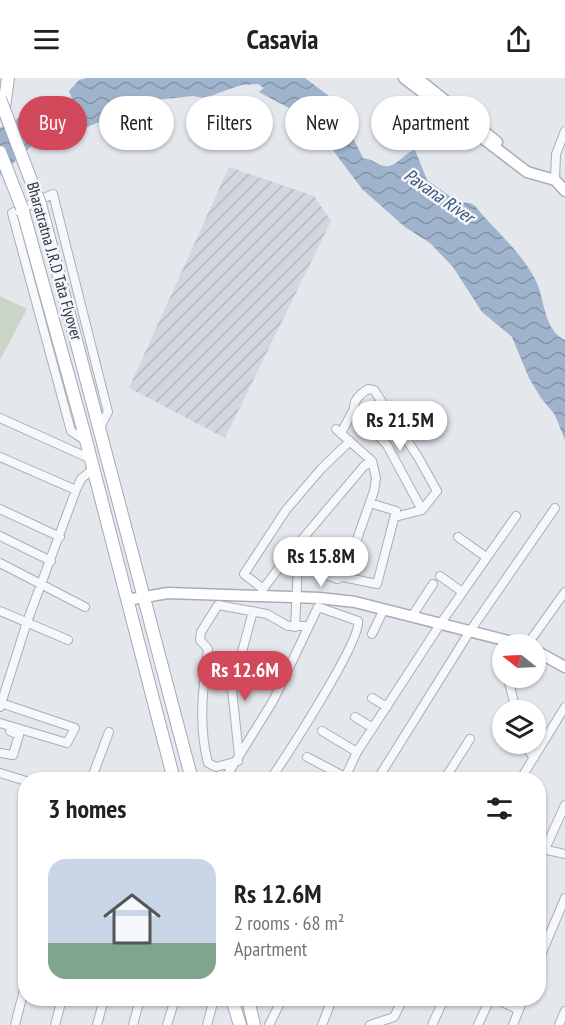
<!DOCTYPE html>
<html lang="en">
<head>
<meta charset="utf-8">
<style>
	:root { --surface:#fff; --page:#f6f6f6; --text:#202124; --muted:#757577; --line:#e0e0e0; --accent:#d1495b }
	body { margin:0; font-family:"PT Sans Narrow",sans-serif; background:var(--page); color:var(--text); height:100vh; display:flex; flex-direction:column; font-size:22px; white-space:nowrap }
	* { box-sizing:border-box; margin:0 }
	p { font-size:20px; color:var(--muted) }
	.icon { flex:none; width:33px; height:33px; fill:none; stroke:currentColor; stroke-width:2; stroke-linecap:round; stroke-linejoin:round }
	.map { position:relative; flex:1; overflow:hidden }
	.side { position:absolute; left:18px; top:694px; width:528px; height:234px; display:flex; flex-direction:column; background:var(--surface); border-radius:24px; box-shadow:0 2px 4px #0004 }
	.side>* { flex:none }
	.guide { position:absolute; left:18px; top:18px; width:530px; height:54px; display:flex; gap:12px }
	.needle { width:39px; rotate:288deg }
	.fabs { position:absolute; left:492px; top:556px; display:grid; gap:12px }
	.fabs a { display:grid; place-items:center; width:54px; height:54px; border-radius:50%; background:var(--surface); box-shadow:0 2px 4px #0004; font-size:30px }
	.price { position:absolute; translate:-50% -51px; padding:0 14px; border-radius:21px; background:#fff; color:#222; font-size:20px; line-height:39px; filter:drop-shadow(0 2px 3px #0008) }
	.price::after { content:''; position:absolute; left:50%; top:36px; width:18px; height:14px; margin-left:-9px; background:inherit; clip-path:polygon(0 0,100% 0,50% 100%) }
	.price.selected { background:var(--accent); color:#fff }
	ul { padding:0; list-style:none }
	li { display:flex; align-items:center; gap:18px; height:150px; padding:0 30px }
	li+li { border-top:2px solid var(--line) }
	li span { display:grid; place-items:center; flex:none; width:168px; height:120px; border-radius:18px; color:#555 }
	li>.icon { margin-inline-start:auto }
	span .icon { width:72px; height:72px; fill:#fffc; stroke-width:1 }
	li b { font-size:26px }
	h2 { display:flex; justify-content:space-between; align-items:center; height:72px; padding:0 30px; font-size:26px }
	.chip { padding:0 21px; border-radius:27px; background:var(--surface); box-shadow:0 2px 4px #0004; font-size:21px; line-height:54px }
	.chip.selected { background:var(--accent); color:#fff }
	header { display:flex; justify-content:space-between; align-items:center; height:78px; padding:0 30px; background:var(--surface); font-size:27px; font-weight:700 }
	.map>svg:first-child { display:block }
	.industrial { fill:url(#industrial-furrows) }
	.park { fill:#c9d6c5 }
	.water { fill:url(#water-waves) }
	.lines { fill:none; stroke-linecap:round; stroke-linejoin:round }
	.street-casing { stroke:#a9aeb7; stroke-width:10 }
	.secondary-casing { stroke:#a9aeb7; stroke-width:13 }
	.primary-casing { stroke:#a3abb8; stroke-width:14 }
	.street { stroke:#f7f8fa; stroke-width:8 }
	.secondary { stroke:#fff; stroke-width:10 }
	.primary { stroke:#fff; stroke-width:12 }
	.primary-bridge-casing { stroke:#a3abb8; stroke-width:14; stroke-linecap:butt }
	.primary-bridge { stroke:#fff; stroke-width:12 }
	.labels { text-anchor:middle; stroke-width:5; stroke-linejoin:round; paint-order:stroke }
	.street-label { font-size:16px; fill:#2b3445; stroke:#f4f6f9 }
	.water-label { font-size:18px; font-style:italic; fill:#34527a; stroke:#f4f6f9 }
</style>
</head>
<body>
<header><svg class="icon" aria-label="menu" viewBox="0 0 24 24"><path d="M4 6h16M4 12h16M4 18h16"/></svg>Casavia<svg class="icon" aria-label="share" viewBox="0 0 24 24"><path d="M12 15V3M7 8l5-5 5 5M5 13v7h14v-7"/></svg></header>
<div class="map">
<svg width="565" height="947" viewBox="0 0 565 947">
	<defs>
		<pattern id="industrial-furrows" width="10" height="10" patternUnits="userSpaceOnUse" patternTransform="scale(1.5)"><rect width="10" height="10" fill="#d2d6de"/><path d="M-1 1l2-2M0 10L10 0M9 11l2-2" fill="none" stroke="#b4b8c0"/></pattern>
		<pattern id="water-waves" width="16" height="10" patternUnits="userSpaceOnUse" patternTransform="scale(1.5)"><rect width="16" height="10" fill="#9fb4cc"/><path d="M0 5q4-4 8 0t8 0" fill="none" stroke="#8293a7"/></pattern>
	</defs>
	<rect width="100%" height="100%" fill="#e4e7ec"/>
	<path class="industrial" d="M229,89L314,118L331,143L225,360L129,310Z"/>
	<path class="park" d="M0,218L27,231L0,282Z"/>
	<path class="water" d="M87,0H305L333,21L355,44L353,60L363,80C376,82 376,87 385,88C396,90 405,74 415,72L427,102L458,124L470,125L475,128C495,153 523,175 537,205C545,224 544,252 565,262V362L555,337L541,320L529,300L512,259L482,234L453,189L430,165L405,149L362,111L320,55L302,37L259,14L264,10L258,6L241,7L205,20L193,18L156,22L64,58L35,65L0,97V50L25,37L73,23L69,13L79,2Z"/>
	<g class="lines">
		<defs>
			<path id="street" d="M555,102L556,76L565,53
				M354,331C353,322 360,316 368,311L374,312L418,379L437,413L422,432L395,439
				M0,340L91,381
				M336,351L372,383
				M341,355L354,331L387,367L422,432
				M86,363L71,353L12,135L53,116L108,334L100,349
				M0,379L76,412
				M0,431L60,459
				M0,458L51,483
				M458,459L486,479
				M288,478L263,511L244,496L286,432L321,391L350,363
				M0,485L85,529
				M440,498L461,513
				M343,499L377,506L396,433L370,425
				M0,533L68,562
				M412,538L433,506
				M295,549L298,486L337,501L344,498L374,413L376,400L372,383L364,388L288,478L298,486
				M372,556L384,531
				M527,567L565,514
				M508,600L516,633
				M372,620L387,629
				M0,629L27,544L76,412L81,401L93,391
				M355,639L373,650
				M0,645L67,665L75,650L1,625
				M322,653L357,674
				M524,666L534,680
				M0,675L13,677L19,657L10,653
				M239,678L273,623L309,548
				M307,679L345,699
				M238,683L216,689L208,685C198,647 203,609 208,571L200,562L201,554L218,527L267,536L288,548H309L318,529L358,543C362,562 285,680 270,702
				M0,695L26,703
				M91,702L109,654
				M224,702L239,678L232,611L253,533
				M344,702L357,674L441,545L516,438
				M377,702L470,553L555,430
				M444,702L470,661
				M520,702L565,629
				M538,770L565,776
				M545,771L565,727
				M538,884L565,820
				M496,921L519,932
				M15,947L26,904
				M55,947L62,921
				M97,947L104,921
				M133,947L140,921
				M167,947L175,921
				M207,947L214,921
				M269,947L282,921
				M322,947L332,921
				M370,947L394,939L403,921
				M432,947L444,921
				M478,947L490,921
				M513,947L523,921
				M559,947L565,933"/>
			<path id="secondary" d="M404,0L527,94L555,102L565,113
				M417,0L497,64
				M127,522L168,515L320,520L355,524L524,567
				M536,573L565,589"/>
			<path id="primary" d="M4,30L8,0
				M40,126L192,702
				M22,130L82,347L174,702
				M232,921L240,947
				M248,921L254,947"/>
		</defs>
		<use href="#street" class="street-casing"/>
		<use href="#secondary" class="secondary-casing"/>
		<use href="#primary" class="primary-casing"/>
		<use href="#street" class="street"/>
		<use href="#secondary" class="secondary"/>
		<use href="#primary" class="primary"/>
		<defs>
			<path id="primary-bridge" d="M0,21L40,126
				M0,74L22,130"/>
		</defs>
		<use href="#primary-bridge" class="primary-bridge-casing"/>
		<use href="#primary-bridge" class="primary-bridge"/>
	</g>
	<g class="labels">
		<g class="street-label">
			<text transform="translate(55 183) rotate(74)" y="6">Bharatratna J.R.D Tata Flyover</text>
		</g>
		<g class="water-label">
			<text transform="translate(439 118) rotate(35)" y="6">Pavana River</text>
		</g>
	</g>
</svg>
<div class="fabs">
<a><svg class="needle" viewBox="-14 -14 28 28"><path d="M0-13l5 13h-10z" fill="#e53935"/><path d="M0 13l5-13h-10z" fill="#757577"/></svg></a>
<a><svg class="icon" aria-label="layers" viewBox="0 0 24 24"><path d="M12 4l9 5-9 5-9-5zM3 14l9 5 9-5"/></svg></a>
</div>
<b class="price" style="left:400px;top:374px">Rs 21.5M</b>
<b class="price" style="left:321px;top:510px">Rs 15.8M</b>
<b class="price selected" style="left:245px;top:624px">Rs 12.6M</b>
<div class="guide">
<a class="chip selected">Buy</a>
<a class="chip">Rent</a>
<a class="chip">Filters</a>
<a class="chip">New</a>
<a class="chip">Apartment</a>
</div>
<section class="side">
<h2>3 homes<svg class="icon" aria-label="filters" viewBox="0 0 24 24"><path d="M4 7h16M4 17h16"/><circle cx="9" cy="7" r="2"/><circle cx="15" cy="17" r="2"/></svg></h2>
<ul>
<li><span style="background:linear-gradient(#c9d6e8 70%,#7fa58c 0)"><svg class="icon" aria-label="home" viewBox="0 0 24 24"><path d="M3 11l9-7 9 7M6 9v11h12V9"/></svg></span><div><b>Rs 12.6M</b><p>2 rooms · 68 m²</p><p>Apartment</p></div></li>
</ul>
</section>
</div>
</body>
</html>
